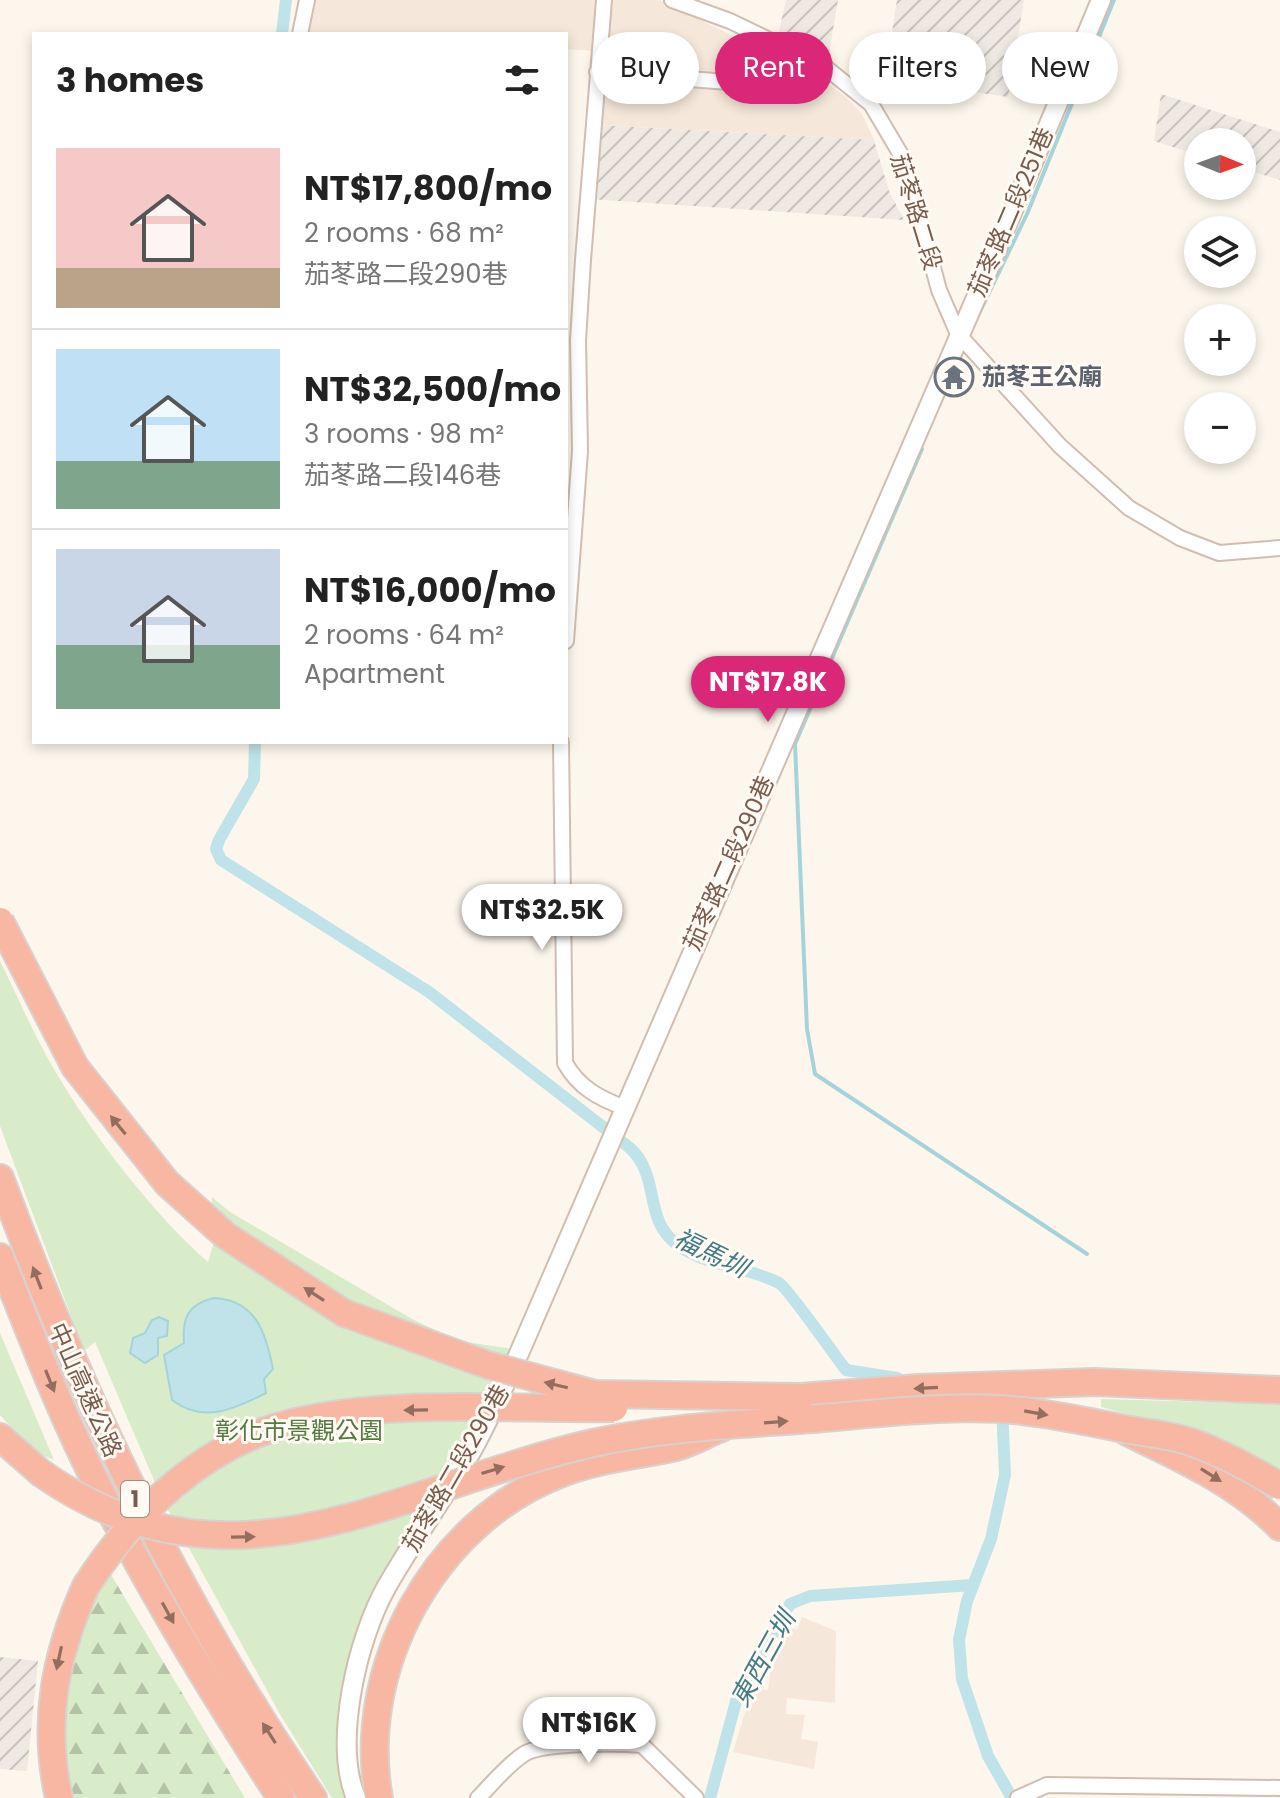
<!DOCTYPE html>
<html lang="en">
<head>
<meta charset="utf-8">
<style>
	:root { --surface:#fff; --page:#f6f6f6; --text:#222; --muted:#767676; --line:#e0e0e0; --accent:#db2777 }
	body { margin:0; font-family:Poppins,"Noto Sans TC",sans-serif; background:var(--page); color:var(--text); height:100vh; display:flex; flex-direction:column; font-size:30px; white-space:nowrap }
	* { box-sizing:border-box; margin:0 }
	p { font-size:26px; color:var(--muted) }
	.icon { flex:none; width:44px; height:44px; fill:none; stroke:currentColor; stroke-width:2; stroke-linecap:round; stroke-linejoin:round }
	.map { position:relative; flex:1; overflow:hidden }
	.side { position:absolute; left:32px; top:32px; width:536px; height:712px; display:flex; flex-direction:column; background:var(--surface); border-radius:0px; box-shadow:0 4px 12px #0003 }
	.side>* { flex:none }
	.banner { position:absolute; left:592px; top:32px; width:568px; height:72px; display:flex; gap:16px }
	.needle { width:52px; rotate:91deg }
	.tools { position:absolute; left:1184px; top:128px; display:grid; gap:16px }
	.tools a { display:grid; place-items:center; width:72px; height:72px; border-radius:50%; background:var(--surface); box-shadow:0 4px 12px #0003; font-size:40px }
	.price { position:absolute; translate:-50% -68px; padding:0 18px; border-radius:28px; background:#fff; color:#222; font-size:26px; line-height:52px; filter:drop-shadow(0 2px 4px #0008) }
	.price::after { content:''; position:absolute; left:50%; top:48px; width:24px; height:18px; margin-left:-12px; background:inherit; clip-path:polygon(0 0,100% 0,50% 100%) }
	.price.active { background:var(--accent); color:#fff }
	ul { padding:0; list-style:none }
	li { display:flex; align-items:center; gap:24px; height:200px; padding:0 24px }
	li+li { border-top:2px solid var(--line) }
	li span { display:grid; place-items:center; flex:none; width:224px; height:160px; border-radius:0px; color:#555 }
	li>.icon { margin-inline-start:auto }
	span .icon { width:96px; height:96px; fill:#fffc; stroke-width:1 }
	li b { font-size:34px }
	h2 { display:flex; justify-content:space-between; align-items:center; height:96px; padding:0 24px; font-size:34px }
	.pill { padding:0 28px; border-radius:36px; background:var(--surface); box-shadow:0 4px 12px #0003; font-size:28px; line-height:72px }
	.pill.active { background:var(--accent); color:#fff }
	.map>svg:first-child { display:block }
	.residential { fill:#f5e8da }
	.industrial { fill:url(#industrial-furrows) }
	.green { fill:#d8ecc9 }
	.forest { fill:url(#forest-firs) }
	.water { fill:#bfe3e8; stroke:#a5d3da; stroke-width:2 }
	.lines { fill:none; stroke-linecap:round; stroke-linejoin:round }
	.stream { stroke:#a5d3da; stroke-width:4 }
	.canal { stroke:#bfe3e8; stroke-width:12 }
	.minor-casing { stroke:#d1beb0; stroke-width:18 }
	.tertiary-casing { stroke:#d1beb0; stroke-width:22 }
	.motorway-casing { stroke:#dad1cd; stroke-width:30 }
	.minor { stroke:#fff; stroke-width:14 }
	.tertiary { stroke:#fff; stroke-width:18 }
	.motorway { stroke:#f7b7a3; stroke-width:26 }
	.motorway-bridge-casing { stroke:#dad1cd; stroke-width:30; stroke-linecap:butt }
	.motorway-bridge { stroke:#f7b7a3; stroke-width:26 }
	.oneway { fill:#936e5e }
	.labels { text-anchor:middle; stroke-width:6; stroke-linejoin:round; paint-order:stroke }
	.shield { fill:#fffaf3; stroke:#a28b7f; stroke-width:2 }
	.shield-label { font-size:22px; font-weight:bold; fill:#7a5c4d }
	.street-label { font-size:24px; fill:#7a5c4d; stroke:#fffaf3 }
	.worship-label { font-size:24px; font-weight:bold; fill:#5b616d; stroke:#fffaf3; text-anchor:start }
	.park-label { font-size:24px; fill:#537a41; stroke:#fffaf3 }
	.water-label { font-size:26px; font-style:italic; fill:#437c86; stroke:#fffaf3 }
</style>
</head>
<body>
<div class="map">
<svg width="1280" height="1798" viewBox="0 0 1280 1798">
	<defs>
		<pattern id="industrial-furrows" width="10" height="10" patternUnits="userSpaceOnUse" patternTransform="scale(2)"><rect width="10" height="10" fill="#efe9e4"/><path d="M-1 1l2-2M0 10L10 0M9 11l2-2" fill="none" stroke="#c7c0bb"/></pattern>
		<pattern id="forest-firs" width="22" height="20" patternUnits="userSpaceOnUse" patternTransform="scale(2)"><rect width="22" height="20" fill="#d8ecc9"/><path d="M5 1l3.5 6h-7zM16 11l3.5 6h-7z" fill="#b4c2a5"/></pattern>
	</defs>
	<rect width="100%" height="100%" fill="#fdf6ec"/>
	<path class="residential" d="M304,0H659L818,77L845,96L862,114L874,140L594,125L595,51L566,49V34H301Z
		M802,1617L836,1631L835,1703L787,1698L786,1714L805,1715L801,1739L818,1742L814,1769L733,1752L752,1689L768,1690L771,1666L766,1662L786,1626L797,1630Z"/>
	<path class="industrial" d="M786,0H838L826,71L776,44Z
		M897,0H1024L1008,97L885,79Z
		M1161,94L1280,132V180L1242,168V142H1198V155L1154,141Z
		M594,125L874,140L889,191L904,220L589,199Z
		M0,1657L38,1661L27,1771L0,1769Z"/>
	<path class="green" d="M0,961C19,999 36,1040 58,1076C95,1138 154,1215 208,1262L214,1242L212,1197L230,1212L412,1319L459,1341L520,1350L375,1602L345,1721L363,1798H332L281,1716L162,1499L95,1342L84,1351L0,1126Z
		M0,1333L54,1460L33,1451L0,1415Z
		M1101,1399L1280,1404V1471L1188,1431L1101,1407Z"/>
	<path class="forest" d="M110,1573L245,1798H73C56,1722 63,1638 110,1573Z"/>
	<path class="water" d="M214,1298C256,1300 266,1333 273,1369L264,1379L266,1393C235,1409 203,1424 172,1400L164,1355L184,1343C182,1318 188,1304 214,1298Z
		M159,1317L168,1321L167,1336L158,1338V1355L145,1363L130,1353L133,1338L145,1333L152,1320Z"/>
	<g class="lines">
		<path class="stream" d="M973,326L1027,214L1114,0
			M922,449L795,744L807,1029L815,1074L1087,1254"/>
		<path class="canal" d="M282,34L286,0
			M255,742L254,779L219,840L216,849L221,860L429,992L630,1148C658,1174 646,1211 668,1236C694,1266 745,1265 779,1283C788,1288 835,1356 846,1370L897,1378
			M1002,1407L1005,1475L991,1539L967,1601L959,1640L962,1679L988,1756L1012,1798
			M710,1798L738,1694L790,1604L810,1596L973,1585"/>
		<defs>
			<path id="minor" d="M672,0L730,21L825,67L871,104L904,160L939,290L958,334L1060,446L1129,508L1180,538L1219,553L1280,548
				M300,34L307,0
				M597,72L767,85
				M566,641L580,451L578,340L583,260L604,0
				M561,742L565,1063C579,1088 599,1098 625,1108
				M478,1798C492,1784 507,1765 524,1754C543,1742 617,1743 642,1745L696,1798
				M1018,1798L1047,1785L1280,1788"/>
			<path id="tertiary" d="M356,1798C333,1742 357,1639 387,1586C413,1541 444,1497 471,1452C487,1424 500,1394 514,1365L985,277L1101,0"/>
			<path id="motorway" d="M0,1178C84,1403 177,1599 313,1798
				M0,1257C22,1312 43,1368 67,1421C126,1553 203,1677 281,1798
				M801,1397L918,1388L1094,1382L1280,1390
				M1127,1432C1181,1458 1237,1483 1280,1527
				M0,1437L41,1473
				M59,1798C42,1723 55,1655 86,1586
				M379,1798C355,1668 434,1524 557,1475C595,1459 636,1456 676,1447C691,1443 706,1434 721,1428"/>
		</defs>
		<use href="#minor" class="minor-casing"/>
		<use href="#tertiary" class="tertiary-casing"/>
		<use href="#motorway" class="motorway-casing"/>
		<use href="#minor" class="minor"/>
		<use href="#tertiary" class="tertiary"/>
		<use href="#motorway" class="motorway"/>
		<defs>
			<path id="motorway-bridge" d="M0,921L75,1067L167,1183L225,1235L344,1313L488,1365L595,1394L801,1397
				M41,1473C233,1608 395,1488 593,1443C660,1428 730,1425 798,1420C868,1415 953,1403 1023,1411C1057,1415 1091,1422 1125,1429C1147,1433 1173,1435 1194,1443C1224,1454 1253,1470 1280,1486
				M86,1586C133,1513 204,1444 291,1423C395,1398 509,1410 614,1408"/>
		</defs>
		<use href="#motorway-bridge" class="motorway-bridge-casing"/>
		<use href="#motorway-bridge" class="motorway-bridge"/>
	</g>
	<defs><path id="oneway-solid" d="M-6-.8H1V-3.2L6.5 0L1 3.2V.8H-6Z" transform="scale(2)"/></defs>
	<g class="oneway">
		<use href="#oneway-solid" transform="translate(118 1125) rotate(-129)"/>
		<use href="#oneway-solid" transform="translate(37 1278) rotate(-111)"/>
		<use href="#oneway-solid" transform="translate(314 1294) rotate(-147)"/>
		<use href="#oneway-solid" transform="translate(50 1381) rotate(68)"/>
		<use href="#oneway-solid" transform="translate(556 1385) rotate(-167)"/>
		<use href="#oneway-solid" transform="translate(926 1388) rotate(177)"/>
		<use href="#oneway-solid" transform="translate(416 1410) rotate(179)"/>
		<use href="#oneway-solid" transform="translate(1036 1413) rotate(10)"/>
		<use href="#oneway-solid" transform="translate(776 1422) rotate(-4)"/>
		<use href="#oneway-solid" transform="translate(493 1470) rotate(-17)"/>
		<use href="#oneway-solid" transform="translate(1211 1475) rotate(32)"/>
		<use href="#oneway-solid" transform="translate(243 1537) rotate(-1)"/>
		<use href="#oneway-solid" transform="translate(168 1613) rotate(61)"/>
		<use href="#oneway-solid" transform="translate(59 1658) rotate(102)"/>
		<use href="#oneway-solid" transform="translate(269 1733) rotate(-123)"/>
	</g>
	<defs>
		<symbol id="temple-ring" viewBox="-11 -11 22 22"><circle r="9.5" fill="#fffaf3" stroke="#6b7280" stroke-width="1.5"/><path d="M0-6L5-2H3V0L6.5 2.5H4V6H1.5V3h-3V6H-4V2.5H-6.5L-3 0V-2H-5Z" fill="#6b7280"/></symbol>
	</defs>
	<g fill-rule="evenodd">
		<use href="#temple-ring" x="932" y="355" width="44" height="44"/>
	</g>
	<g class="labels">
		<rect class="shield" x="121" y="1481" width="28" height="36" rx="6"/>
		<g class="shield-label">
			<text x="135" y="1507">1</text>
		</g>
		<g class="street-label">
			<text transform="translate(916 212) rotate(73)" y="8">茄苳路二段</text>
			<text transform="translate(1011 212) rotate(-67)" y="8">茄苳路二段251巷</text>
			<text transform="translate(729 863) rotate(-66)" y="8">茄苳路二段290巷</text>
			<text transform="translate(85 1390) rotate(66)" y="8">中山高速公路</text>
			<text transform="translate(456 1468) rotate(-60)" y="8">茄苳路二段290巷</text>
		</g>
		<g class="worship-label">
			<text x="982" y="385">茄苳王公廟</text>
		</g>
		<g class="park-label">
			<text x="299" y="1439">彰化市景觀公園</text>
		</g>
		<g class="water-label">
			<text transform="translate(711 1253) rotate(26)" y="9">福馬圳</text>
			<text transform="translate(763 1659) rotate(-61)" y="9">東西三圳</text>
		</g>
	</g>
</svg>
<div class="tools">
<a><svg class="needle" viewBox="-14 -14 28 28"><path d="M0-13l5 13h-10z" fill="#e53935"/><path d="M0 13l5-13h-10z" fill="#767676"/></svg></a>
<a><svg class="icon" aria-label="layers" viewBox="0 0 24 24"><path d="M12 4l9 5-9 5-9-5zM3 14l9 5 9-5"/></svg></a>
<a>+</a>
<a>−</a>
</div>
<b class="price active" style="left:768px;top:724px">NT$17.8K</b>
<b class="price" style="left:542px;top:952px">NT$32.5K</b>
<b class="price" style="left:589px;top:1765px">NT$16K</b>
<div class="banner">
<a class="pill">Buy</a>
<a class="pill active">Rent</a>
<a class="pill">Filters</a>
<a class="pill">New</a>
</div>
<section class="side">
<h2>3 homes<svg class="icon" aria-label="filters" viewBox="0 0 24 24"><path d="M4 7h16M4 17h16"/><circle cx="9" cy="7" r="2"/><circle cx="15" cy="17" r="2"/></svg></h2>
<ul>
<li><span style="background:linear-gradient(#f6c9c9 75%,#b9a48a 0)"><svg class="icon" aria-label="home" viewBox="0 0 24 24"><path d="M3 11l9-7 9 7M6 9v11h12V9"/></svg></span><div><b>NT$17,800/mo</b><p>2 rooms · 68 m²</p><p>茄苳路二段290巷</p></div></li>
<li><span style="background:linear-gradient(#bfe0f5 70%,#7fa58c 0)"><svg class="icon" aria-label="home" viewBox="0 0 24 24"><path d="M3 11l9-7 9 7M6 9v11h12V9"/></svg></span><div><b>NT$32,500/mo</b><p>3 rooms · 98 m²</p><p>茄苳路二段146巷</p></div></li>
<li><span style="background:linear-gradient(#c9d6e8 60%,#7fa58c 0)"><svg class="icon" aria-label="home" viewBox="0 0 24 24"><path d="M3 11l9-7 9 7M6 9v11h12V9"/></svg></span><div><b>NT$16,000/mo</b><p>2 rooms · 64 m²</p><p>Apartment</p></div></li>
</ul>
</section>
</div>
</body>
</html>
